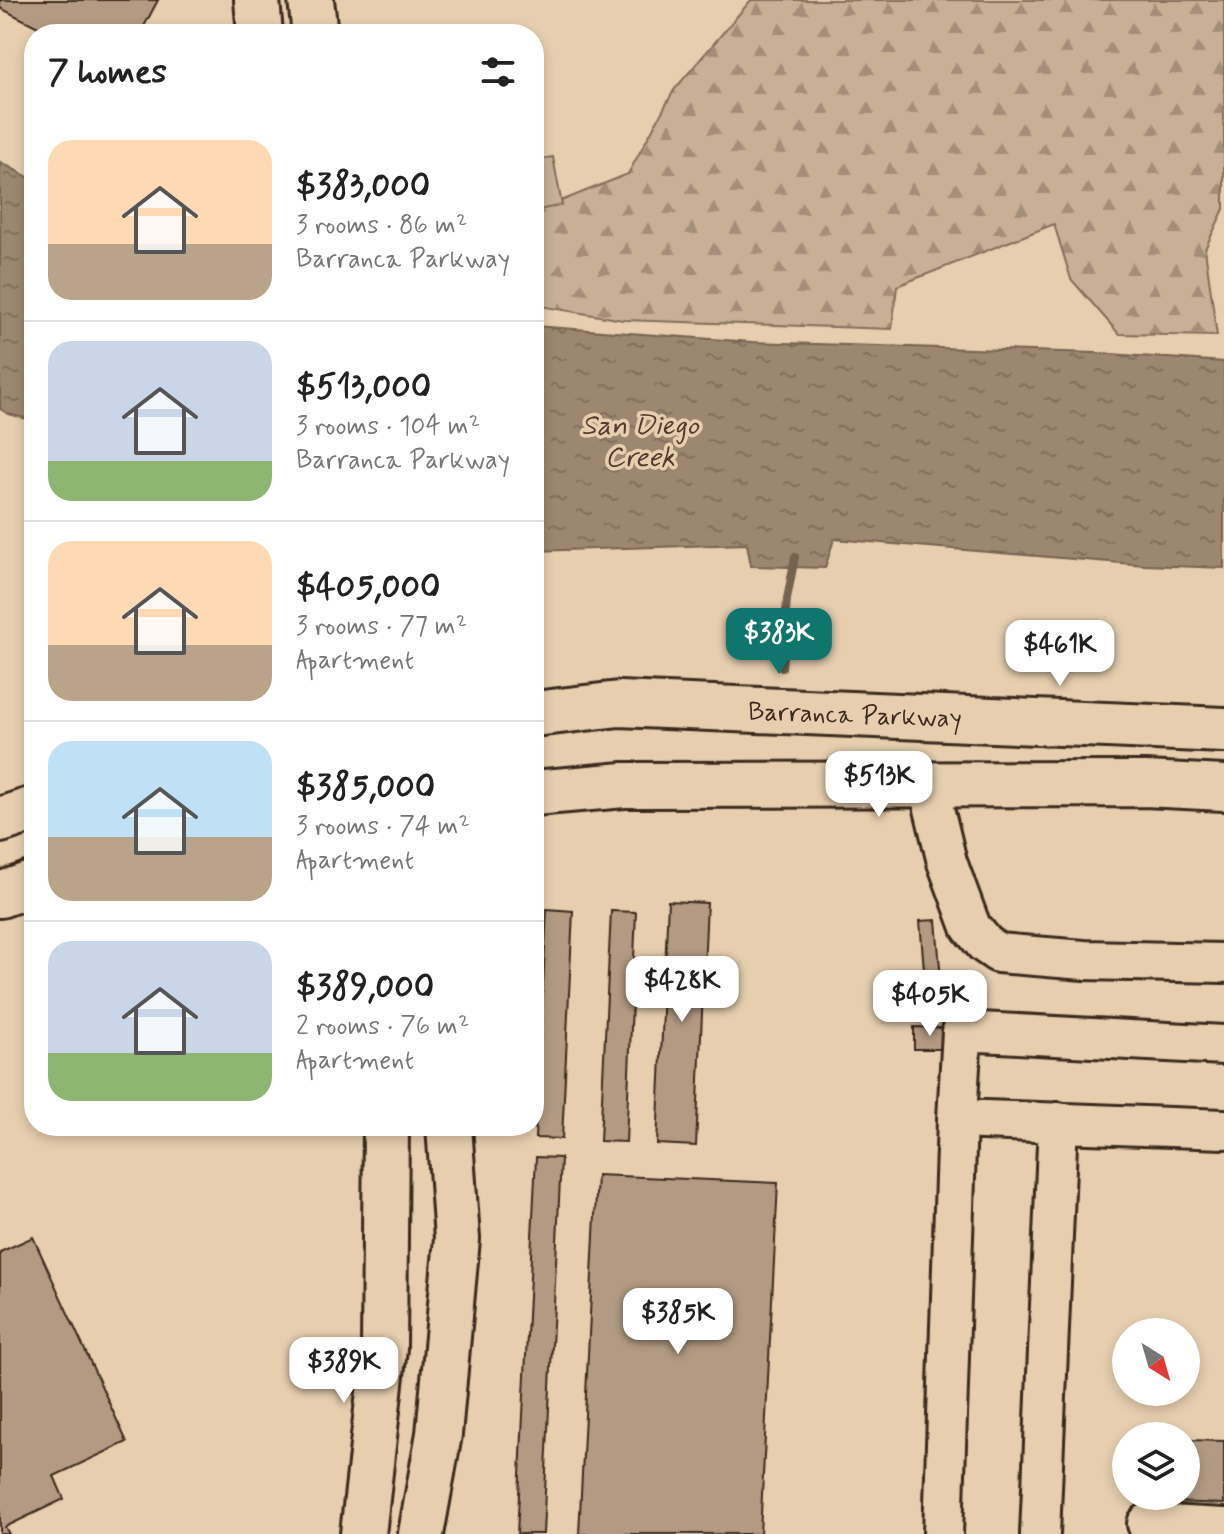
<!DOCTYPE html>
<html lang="en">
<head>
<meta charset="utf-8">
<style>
	:root { --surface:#fff; --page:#f2f2f2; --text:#222; --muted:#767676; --line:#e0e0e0; --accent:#0f766e }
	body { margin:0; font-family:Mynerve,sans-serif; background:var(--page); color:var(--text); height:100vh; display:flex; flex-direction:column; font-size:30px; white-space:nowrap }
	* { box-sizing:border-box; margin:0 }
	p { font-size:26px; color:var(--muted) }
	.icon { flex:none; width:44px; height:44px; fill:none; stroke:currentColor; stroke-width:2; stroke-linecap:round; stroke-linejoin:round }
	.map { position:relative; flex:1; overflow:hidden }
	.panel { position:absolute; left:24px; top:24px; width:520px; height:1112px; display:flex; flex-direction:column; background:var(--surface); border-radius:32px; box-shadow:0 4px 12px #0003 }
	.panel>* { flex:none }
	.needle { width:52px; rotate:143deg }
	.tools { position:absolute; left:1112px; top:1318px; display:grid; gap:16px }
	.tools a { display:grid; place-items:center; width:88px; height:88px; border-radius:50%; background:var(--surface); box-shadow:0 4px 12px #0003; font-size:40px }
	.price { position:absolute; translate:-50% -68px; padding:0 18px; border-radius:16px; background:#fff; color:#222; font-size:26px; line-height:52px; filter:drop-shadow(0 2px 4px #0008) }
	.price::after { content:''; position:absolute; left:50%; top:48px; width:24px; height:18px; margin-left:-12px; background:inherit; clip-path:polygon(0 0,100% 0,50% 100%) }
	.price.on { background:var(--accent); color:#fff }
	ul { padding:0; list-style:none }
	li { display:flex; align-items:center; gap:24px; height:200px; padding:0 24px }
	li+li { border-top:2px solid var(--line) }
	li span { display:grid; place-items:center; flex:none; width:224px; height:160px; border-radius:24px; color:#555 }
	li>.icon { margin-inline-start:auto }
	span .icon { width:96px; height:96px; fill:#fffc; stroke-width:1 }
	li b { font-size:34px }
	h2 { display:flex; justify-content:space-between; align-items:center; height:96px; padding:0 24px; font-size:34px }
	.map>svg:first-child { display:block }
	.forest { fill:url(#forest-firs); stroke:#816d5a; stroke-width:2 }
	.pitch { fill:#c7b095; stroke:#816d5a; stroke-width:2 }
	.water { fill:url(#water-ripples); stroke:#756250; stroke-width:2 }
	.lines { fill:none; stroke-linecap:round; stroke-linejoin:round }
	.stream { stroke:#756250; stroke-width:8 }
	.building { fill:#b29b82; stroke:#3b2a1e; stroke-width:2 }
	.minor-casing { stroke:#3b2a1e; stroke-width:44 }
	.major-casing { stroke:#3b2a1e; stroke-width:50 }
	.minor { stroke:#e6ceaf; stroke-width:38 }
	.major { stroke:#e6ceaf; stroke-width:44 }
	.labels { text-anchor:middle; stroke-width:7; stroke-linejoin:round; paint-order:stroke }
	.street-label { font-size:26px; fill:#3b2a1e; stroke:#e6ceaf }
	.water-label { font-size:28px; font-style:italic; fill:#4e3d2f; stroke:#e6ceaf }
</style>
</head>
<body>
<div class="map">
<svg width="1224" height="1534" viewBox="0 0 1224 1534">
	<defs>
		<pattern id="forest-firs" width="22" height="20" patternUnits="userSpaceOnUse" patternTransform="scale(2)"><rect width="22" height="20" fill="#c7b095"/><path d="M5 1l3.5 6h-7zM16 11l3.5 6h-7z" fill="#a38f79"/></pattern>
		<pattern id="water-ripples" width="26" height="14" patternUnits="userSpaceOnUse" patternTransform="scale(2)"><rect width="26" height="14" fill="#9c8871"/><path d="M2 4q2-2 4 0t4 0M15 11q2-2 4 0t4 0" fill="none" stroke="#806f5c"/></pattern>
	</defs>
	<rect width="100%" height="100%" fill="#e6ceaf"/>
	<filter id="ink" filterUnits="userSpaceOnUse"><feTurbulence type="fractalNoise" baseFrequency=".0125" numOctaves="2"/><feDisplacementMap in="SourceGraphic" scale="16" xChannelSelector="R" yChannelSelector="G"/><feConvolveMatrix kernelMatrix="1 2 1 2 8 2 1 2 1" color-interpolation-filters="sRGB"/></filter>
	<g filter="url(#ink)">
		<path class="forest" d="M751,0H1224V209L1205,249L1217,336L1119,334L1071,279L1054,224L897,286L892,329L623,320L534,305V212L628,174L674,90Z"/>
		<path class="pitch" d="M553,157L562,205L534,211V160Z"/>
		<path class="water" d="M0,162L34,180V421L9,414L0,409Z
			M534,326L752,342L1096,353L1224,362V568L1145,565L834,539L825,568L751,566L747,544L534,551Z"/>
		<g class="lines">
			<path class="stream" d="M782,668L787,599L795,557"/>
		</g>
		<path class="building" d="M0,0H158L140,34H52L0,8Z
			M668,901L707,903L696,1146L657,1144Z
			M547,909L573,911L562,1139L535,1138Z
			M611,911L636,912L626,1142L600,1141Z
			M936,920L941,980L925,982L920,921Z
			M914,1027L947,1028L946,1049H914Z
			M536,1157L561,1158L543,1534H517Z
			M597,1175L778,1183L760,1534H579Z
			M33,1237L127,1442L54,1476L64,1499L5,1527L9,1534H0V1252Z
			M1186,1440L1224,1441V1504L1177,1502V1496H1186Z"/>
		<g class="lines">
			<defs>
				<path id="minor" d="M928,784L947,862L971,927L985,944L998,953L1084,960L1224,963
					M957,1119L962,1031L1224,1045
					M1147,1524L1224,1528
					M943,1534L957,1119L1224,1129
					M1040,1534L1058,1122"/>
				<path id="major" d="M257,0L260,34
					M311,0L315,34
					M534,714L619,704L1224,730
					M534,793L624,785L1145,784L1224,788
					M0,820L34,809
					M0,895L34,883
					M363,1534L384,1348L386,1126
					M421,1534L439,1434L457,1239L449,1126"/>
			</defs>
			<use href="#minor" class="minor-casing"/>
			<use href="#major" class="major-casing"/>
			<use href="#minor" class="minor"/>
			<use href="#major" class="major"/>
		</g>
	</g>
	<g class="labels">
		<g class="street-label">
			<text transform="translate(855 714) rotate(2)" y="9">Barranca Parkway</text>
		</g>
		<g class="water-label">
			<text x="640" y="434">San Diego<tspan x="640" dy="32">Creek</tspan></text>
		</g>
	</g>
</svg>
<div class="tools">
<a><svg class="needle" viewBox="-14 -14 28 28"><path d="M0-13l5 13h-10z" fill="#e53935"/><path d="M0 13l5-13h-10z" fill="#767676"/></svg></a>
<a><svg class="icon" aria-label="layers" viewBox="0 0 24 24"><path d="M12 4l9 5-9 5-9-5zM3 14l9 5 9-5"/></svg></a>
</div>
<b class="price on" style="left:779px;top:676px">$383K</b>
<b class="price" style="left:1060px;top:688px">$461K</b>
<b class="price" style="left:879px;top:819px">$513K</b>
<b class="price" style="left:682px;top:1024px">$428K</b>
<b class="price" style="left:930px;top:1038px">$405K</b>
<b class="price" style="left:678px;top:1356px">$385K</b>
<b class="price" style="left:344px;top:1405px">$389K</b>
<section class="panel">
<h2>7 homes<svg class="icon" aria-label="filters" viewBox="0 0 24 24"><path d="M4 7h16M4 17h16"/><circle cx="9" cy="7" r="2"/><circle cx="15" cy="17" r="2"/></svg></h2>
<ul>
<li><span style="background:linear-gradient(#ffd9b3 65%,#b9a48a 0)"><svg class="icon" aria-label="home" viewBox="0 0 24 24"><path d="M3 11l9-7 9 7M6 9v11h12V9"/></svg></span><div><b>$383,000</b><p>3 rooms · 86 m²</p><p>Barranca Parkway</p></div></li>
<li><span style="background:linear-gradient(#c9d6e8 75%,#8fb573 0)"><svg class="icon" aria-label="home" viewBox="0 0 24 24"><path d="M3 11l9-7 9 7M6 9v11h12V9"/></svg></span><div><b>$513,000</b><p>3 rooms · 104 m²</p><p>Barranca Parkway</p></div></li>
<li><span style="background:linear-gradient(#ffd9b3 65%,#b9a48a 0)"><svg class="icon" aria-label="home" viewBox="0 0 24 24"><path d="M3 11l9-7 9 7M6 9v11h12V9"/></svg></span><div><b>$405,000</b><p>3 rooms · 77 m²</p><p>Apartment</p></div></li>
<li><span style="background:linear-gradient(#bfe0f5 60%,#b9a48a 0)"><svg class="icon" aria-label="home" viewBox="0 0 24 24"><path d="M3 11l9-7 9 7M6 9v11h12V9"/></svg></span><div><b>$385,000</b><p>3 rooms · 74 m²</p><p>Apartment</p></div></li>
<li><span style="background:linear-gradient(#c9d6e8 70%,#8fb573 0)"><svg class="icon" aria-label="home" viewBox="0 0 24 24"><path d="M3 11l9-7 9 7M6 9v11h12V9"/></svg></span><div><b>$389,000</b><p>2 rooms · 76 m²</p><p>Apartment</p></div></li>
</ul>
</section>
</div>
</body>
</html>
